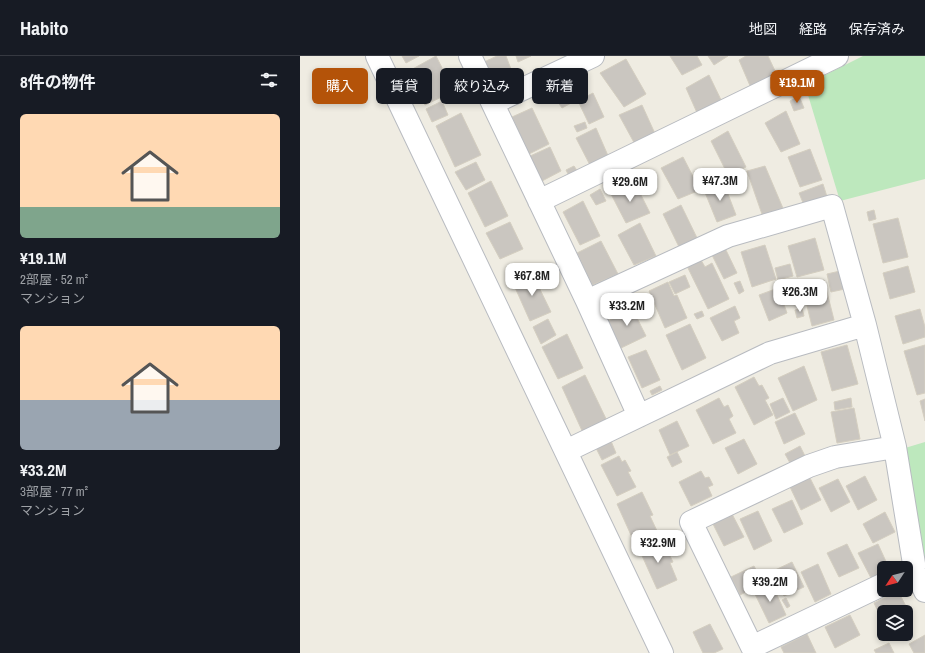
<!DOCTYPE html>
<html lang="ja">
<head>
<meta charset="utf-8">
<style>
	:root { --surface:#171b24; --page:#242831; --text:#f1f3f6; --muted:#9ea1a6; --line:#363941; --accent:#b45309 }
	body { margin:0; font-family:"Archivo Narrow","Noto Sans JP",sans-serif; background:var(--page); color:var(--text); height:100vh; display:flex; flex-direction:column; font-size:15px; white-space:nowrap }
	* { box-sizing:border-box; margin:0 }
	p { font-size:13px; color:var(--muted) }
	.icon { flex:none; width:22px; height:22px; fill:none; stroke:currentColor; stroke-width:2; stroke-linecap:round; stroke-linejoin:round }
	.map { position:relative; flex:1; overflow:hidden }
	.side { display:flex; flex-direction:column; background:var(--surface); width:300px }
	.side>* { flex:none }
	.guide { position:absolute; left:12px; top:12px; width:380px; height:36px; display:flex; gap:8px }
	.needle { width:26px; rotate:234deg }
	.fabs { position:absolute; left:577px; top:505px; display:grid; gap:8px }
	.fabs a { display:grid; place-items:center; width:36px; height:36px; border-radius:6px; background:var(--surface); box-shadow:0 2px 6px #0003; font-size:20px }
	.price { position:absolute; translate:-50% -34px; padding:0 9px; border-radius:8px; background:#fff; color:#222; font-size:13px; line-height:26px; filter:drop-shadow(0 1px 2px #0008) }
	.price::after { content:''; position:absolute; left:50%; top:24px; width:12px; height:9px; margin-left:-6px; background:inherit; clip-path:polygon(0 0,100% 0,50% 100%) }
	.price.current { background:var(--accent); color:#fff }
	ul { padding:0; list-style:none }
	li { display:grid; align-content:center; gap:8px; height:212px; padding:0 20px }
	li span { display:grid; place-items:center; height:124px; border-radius:6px; color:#555 }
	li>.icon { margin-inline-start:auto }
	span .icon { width:72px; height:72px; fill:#fffc; stroke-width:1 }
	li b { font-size:17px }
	h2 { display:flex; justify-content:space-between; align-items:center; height:48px; padding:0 20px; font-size:17px }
	.pill { padding:0 14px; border-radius:6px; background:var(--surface); box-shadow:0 2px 6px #0003; font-size:14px; line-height:36px }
	.pill.current { background:var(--accent); color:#fff }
	header { display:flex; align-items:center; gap:24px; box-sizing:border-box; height:56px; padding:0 20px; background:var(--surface); border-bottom:1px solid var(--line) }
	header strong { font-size:19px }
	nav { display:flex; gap:22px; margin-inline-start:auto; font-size:14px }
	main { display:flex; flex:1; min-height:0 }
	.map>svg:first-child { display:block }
	.green { fill:#bde8bd }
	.building { fill:#cac6c0; stroke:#d4cec0 }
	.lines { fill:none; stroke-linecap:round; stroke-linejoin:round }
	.minor-casing { stroke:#b8bbc0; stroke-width:24 }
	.minor { stroke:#fff; stroke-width:22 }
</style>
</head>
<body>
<header>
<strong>Habito</strong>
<nav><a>地図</a><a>経路</a><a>保存済み</a></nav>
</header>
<main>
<section class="side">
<h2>8件の物件<svg class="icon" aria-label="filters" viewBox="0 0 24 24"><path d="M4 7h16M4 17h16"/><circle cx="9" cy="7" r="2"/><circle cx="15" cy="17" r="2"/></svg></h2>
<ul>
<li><span style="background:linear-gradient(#ffd9b3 75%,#7fa58c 0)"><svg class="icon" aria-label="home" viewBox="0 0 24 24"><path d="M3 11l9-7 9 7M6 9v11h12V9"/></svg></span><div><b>¥19.1M</b><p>2部屋 · 52 m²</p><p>マンション</p></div></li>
<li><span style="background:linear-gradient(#ffd9b3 60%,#9aa5b1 0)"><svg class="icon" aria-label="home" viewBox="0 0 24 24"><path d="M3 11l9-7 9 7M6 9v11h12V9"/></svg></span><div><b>¥33.2M</b><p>3部屋 · 77 m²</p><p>マンション</p></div></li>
</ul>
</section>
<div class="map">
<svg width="625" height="597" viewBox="0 0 625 597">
	<rect width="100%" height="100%" fill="#efece2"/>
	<path class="green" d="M563,0H625V123L540,145L505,29Z
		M625,386V521L605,392Z"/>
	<path class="building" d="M102,0H119L106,7Z
		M136,0L154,35L125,49L109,15Z
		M197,0H206L217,29L199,37L184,6Z
		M216,0H231L218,6Z
		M370,0H397L402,9L382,19Z
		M408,0H428L414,9Z
		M446,0H468L477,19L451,32L439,4Z
		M326,3L346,38L324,51L300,17Z
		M409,19L423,48L398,59L386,32Z
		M266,32L273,46L262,52L253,39Z
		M293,37L304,61L289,68L278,45Z
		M499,40L504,52L494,55L490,45Z
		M142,45L148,59L132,66L126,53Z
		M342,49L357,82L337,92L319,59Z
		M232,52L249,88L229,98L212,61Z
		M486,55L500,88L481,96L465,67Z
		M161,57L181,99L155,111L136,70Z
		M285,66L287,72L277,76L274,70Z
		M296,72L309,102L291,111L276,82Z
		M428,75L446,111L428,119L411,85Z
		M250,91L261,115L242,125L228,101Z
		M510,93L522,124L500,131L488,101Z
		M383,101L400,134L378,143L361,112Z
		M176,106L185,124L166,134L155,116Z
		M274,110L280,119L270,122L266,114Z
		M465,110L485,157L464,164L447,115Z
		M191,125L208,160L185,171L168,137Z
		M334,125L350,157L326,167L311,138Z
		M423,125L436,159L417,166L404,134Z
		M523,128L529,147L506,154L499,137Z
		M300,133L306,145L296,149L290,139Z
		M283,145L300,180L280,189L263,156Z
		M381,149L399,186L381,195L363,158Z
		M574,154L576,163L569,165L567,156Z
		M598,162L608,201L583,207L573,168Z
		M210,166L223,193L200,203L186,177Z
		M340,167L356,200L334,209L318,179Z
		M515,182L524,214L497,221L488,190Z
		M301,185L318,218L292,229L277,197Z
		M465,189L476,223L452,231L441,196Z
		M425,192L437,217L424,223L412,199Z
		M401,204L405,211L412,207L429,243L408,253L387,210Z
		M490,208L493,220L478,224L475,212Z
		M608,210L615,236L590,243L583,217Z
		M540,215L545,233L531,236L527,218Z
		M232,217L251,256L230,265L213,227Z
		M385,219L390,231L375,238L369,226Z
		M524,224L534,264L512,270L502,230Z
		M440,225L444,235L439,238L434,227Z
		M368,226L374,240L377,239L387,262L365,272L349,235Z
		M478,232L487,257L469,265L459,239Z
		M331,250L346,280L321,292L308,265L316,261L314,258Z
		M435,250L440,262L434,265L439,277L422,285L410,262Z
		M502,252L504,260L497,262L495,254Z
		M620,253L625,271V281L603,288L595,260Z
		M402,255L404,260L397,263L394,258Z
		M248,263L256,279L241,288L233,271Z
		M390,268L406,302L382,314L366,279Z
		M267,278L283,312L258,323L242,291Z
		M547,289L558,328L532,335L521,296Z
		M625,289V337L617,339L604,295Z
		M346,294L360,324L342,332L328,301Z
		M504,310L517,344L493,355L478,322Z
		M285,319L309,369L284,379L262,331Z
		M454,321L459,330L462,329L469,342L465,344L473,359L454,369L435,331Z
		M360,330L362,334L352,339L350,335Z
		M419,342L424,351L428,349L433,360L429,363L436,377L413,388L396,354Z
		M483,342L490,356L476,363L470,348Z
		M551,342L552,351L535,354L534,346Z
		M625,343V365L620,345Z
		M554,352L560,383L537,387L531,356Z
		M495,357L505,378L484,388L475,366Z
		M377,365L389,390L370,399L359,374Z
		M444,383L457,408L438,418L425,392Z
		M311,385L316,397L302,404L296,392Z
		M500,390L505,400L490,407L485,398Z
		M377,396L382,406L372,411L367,401Z
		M319,400L322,406L325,404L331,415L328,416L336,431L317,440L301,409Z
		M401,415L405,422L409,421L413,429L408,431L412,440L391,450L379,426Z
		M565,420L577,444L558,454L546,430Z
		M510,422L521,444L501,454L490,431Z
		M538,423L550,446L531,456L519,432Z
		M342,436L353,459L350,460L358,477L335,488L317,448Z
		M492,444L503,468L484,477L472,453Z
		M458,455L472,485L454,494L440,463Z
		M585,456L595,476L573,487L563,468Z
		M432,458L444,481L424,490L413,468Z
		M359,483L365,498L368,496L373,506L370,507L377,524L357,533L339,493Z
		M547,488L559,512L539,521L527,497Z
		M578,488L589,512H584V516L571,522L558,497Z
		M492,506L504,531L484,540L473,515Z
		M518,508L531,538L515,546L501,516Z
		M454,510L463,527L440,539L431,521Z
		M472,528L486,559L469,567L454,536Z
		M598,535L608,554L604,556H584L583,566L574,547Z
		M486,542L490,550L487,552L482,544Z
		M550,559L560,579L535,592L525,571Z
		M410,568L423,593L414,597H403L393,576Z
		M507,578L516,597H484L481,591Z
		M625,579V597H614L609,588Z
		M589,587L594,597H576L574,594Z"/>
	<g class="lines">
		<defs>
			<path id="minor" d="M77,0L362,597
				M170,0L287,245L339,360
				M193,47L293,0
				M239,145L537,0
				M287,245L428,180L532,150L565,269L595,391L615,514L625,535
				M266,395L470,297L565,269
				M584,528L452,591L391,466L509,410L535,401L595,391"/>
		</defs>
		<use href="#minor" class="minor-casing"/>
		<use href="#minor" class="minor"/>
	</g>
</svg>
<div class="fabs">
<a><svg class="needle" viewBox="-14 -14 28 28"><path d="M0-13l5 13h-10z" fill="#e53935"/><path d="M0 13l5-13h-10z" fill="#9ea1a6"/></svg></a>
<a><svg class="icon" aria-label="layers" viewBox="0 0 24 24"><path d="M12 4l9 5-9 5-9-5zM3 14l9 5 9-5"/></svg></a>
</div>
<b class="price current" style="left:497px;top:48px">¥19.1M</b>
<b class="price" style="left:420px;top:146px">¥47.3M</b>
<b class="price" style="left:330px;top:147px">¥29.6M</b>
<b class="price" style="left:232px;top:241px">¥67.8M</b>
<b class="price" style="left:500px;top:257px">¥26.3M</b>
<b class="price" style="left:327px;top:271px">¥33.2M</b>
<b class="price" style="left:358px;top:508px">¥32.9M</b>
<b class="price" style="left:470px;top:547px">¥39.2M</b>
<div class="guide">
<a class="pill current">購入</a>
<a class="pill">賃貸</a>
<a class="pill">絞り込み</a>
<a class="pill">新着</a>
</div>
</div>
</main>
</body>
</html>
